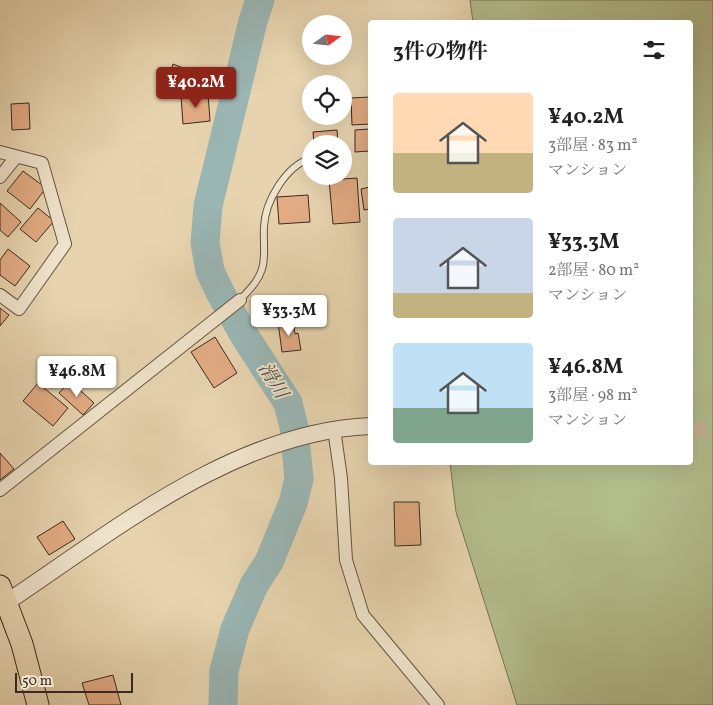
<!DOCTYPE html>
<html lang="ja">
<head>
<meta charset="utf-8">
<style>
	:root { --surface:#fff; --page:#f6f6f6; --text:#222; --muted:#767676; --accent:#8f2418 }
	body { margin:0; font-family:Vollkorn,"Noto Serif JP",serif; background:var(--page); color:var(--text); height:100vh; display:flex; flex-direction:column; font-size:19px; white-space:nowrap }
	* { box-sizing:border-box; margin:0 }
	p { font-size:16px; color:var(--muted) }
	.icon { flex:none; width:28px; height:28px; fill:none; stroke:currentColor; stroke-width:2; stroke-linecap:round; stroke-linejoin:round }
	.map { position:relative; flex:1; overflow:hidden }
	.panel { position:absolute; left:368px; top:20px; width:325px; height:445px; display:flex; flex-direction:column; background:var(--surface); border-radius:5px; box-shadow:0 5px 20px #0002 }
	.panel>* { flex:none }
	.needle { width:32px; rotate:75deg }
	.buttons { position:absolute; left:302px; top:15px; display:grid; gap:10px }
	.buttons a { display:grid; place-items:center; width:50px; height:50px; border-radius:50%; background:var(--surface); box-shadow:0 5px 20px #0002; font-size:25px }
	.scale { position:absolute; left:15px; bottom:12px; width:118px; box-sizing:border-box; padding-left:5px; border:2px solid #3a2a21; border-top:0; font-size:14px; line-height:18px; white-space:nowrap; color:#3a2a21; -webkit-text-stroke:4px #efe3cb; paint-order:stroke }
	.price { position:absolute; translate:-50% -42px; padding:0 11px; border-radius:5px; background:#fff; color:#222; font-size:16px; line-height:32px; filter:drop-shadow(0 1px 2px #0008) }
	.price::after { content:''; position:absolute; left:50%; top:30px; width:15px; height:11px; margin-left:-8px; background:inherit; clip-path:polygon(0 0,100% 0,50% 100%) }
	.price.selected { background:var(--accent); color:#fff }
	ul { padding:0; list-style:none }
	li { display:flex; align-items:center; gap:15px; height:125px; padding:0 25px }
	li span { display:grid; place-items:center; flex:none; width:140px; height:100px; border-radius:5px; color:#555 }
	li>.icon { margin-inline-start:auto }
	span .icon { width:60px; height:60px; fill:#fffc; stroke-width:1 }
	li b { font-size:21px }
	h2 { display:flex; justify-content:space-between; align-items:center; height:60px; padding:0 25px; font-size:21px }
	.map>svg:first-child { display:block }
	.green { fill:#b3bd8c; stroke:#767456 }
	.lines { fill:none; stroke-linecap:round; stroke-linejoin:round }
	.river { stroke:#9ab6b4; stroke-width:29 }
	.building { fill:#e3ac84; stroke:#3a2a21 }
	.tertiary-tunnel { stroke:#c4b293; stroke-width:16; stroke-dasharray:16 8; stroke-linecap:butt }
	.service-casing { stroke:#655444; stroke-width:8 }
	.minor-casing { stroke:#655444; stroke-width:14 }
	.tertiary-casing { stroke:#655444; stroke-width:18 }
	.trunk-casing { stroke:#3a2a21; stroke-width:23 }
	.service { stroke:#efe3cb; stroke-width:6 }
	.minor { stroke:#efe3cb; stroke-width:12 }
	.tertiary { stroke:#efe3cb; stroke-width:16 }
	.trunk { stroke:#e7d4af; stroke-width:21 }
	.labels { text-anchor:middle; stroke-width:4; stroke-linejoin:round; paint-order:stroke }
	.water-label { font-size:19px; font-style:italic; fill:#524d46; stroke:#efe3cb }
</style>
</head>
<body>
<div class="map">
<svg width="713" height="705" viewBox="0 0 713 705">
	<rect width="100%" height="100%" fill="#e7d4af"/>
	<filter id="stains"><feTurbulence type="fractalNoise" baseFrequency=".004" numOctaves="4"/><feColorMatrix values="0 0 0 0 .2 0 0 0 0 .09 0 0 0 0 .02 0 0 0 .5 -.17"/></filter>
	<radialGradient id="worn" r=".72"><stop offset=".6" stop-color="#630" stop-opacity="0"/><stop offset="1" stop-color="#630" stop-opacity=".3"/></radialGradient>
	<path class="green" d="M470,0H713V705H517L456,512L450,463L690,462V22H473Z"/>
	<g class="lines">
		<path class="river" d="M223,705L224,671L235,629L254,585L269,562L293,503L299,479L294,427L288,403L244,335L221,294L210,271L205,243L208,206L253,21L260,0"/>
	</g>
	<path class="building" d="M173,64L201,75L194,93L167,84Z
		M208,93L210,121L183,124L181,96Z
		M370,97V124L352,125L351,98Z
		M29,103L30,129L12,130L11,104Z
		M370,129V151L355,152V130Z
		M337,130L338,144H314L313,132Z
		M23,171L46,188L30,209L7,191Z
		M357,178L360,222L333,224L329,180Z
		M370,187V209L364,210L361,189Z
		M308,195L310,222L279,224L277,197Z
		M0,203L21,222L8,237L0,230Z
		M38,208L54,221L36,242L20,229Z
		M8,249L30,266L15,286L0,275V260Z
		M0,308L9,315L0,326Z
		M293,320L295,334L298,333L301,350L282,352L278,322Z
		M215,337L237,373L214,388L191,352Z
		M70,381L94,403L83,415L59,393Z
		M38,383L68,408L53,426L23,401Z
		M0,453L14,469L0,480Z
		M394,502H419L421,545L395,546Z
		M63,521L75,539L49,555L37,537Z
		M113,675L121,705H89L82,683Z"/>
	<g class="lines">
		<path class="tertiary-tunnel" d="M690,430H713"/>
		<defs>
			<path id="service" d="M344,151H345
				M240,300C249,290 258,282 262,269C266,257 263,240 264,227C265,201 286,166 311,158"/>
			<path id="minor" d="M0,152L42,163L65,244L19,309L0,295
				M0,177L16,157
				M334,429L341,478L346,560L363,615L438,705
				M0,490L240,300"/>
			<path id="tertiary" d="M7,602C115,530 235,432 370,426"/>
			<path id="trunk" d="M0,586L22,644L38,705"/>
		</defs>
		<use href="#service" class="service-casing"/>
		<use href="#minor" class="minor-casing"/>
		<use href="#tertiary" class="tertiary-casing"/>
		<use href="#trunk" class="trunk-casing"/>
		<use href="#service" class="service"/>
		<use href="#minor" class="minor"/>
		<use href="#tertiary" class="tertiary"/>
		<use href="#trunk" class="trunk"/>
	</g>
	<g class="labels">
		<g class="water-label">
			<text transform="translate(274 380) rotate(59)" y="7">滑川</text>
		</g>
	</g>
	<rect width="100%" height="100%" filter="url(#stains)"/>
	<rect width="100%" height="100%" fill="url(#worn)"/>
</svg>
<div class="buttons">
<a><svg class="needle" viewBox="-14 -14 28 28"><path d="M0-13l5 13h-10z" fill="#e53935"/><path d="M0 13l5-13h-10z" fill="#767676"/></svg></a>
<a><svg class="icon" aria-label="locate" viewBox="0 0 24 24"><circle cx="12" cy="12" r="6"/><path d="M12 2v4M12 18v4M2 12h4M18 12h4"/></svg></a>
<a><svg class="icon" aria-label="layers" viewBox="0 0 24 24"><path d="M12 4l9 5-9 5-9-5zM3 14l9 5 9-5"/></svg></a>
</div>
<div class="scale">50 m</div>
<b class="price selected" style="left:196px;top:109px">¥40.2M</b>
<b class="price" style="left:289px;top:337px">¥33.3M</b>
<b class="price" style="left:77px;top:398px">¥46.8M</b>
<section class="panel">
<h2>3件の物件<svg class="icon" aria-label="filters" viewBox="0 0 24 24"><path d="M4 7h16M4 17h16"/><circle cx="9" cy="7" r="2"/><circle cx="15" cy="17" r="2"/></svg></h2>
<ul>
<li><span style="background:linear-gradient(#ffd9b3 60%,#c2b280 0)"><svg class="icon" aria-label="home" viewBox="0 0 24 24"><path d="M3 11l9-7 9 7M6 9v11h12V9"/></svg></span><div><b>¥40.2M</b><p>3部屋 · 83 m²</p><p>マンション</p></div></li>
<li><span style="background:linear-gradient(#c9d6e8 75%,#c2b280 0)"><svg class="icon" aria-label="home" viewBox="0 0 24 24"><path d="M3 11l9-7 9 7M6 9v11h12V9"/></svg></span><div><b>¥33.3M</b><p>2部屋 · 80 m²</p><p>マンション</p></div></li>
<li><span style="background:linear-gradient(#bfe0f5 65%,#7fa58c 0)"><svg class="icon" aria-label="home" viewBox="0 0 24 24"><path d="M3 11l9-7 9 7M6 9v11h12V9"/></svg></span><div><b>¥46.8M</b><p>3部屋 · 98 m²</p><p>マンション</p></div></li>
</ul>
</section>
</div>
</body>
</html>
